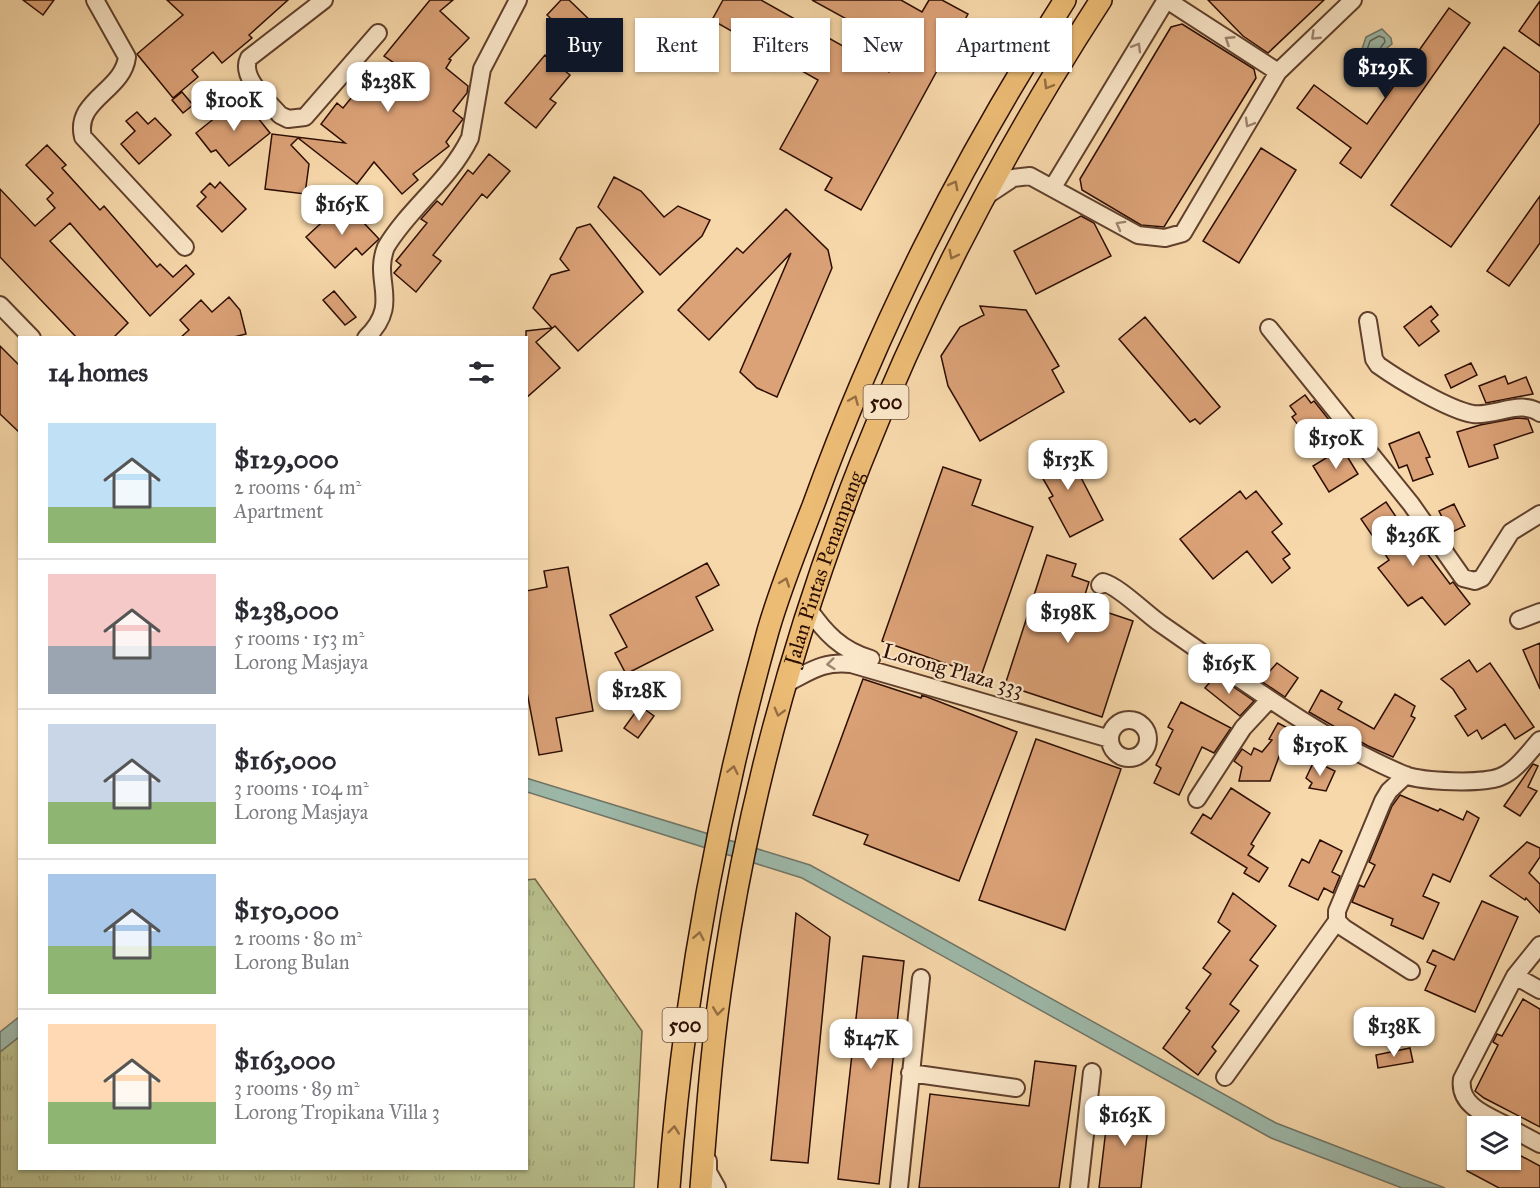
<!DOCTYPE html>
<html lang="en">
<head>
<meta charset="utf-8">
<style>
	:root { --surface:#fff; --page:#f7f7f7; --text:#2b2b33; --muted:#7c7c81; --line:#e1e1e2; --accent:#111827 }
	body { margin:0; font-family:"IM FELL Great Primer",serif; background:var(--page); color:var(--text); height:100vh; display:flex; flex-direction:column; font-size:22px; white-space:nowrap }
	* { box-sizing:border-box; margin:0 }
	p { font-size:20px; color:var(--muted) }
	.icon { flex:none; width:33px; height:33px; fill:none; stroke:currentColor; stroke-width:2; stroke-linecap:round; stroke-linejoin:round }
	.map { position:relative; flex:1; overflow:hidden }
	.sheet { position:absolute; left:18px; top:336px; width:510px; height:834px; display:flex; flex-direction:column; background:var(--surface); border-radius:0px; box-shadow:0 2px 4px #0004 }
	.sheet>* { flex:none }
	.banner { position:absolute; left:546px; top:18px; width:570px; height:54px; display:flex; gap:12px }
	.controls { position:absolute; left:1467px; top:1116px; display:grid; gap:12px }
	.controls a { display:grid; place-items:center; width:54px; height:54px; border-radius:0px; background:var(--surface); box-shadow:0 2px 4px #0004; font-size:30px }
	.price { position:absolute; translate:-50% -51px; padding:0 14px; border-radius:12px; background:#fff; color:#222; font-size:20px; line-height:39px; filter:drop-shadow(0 2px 3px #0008) }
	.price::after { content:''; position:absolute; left:50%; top:36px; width:18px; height:14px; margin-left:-9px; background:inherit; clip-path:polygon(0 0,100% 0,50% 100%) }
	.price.selected { background:var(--accent); color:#fff }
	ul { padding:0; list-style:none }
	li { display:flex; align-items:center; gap:18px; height:150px; padding:0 30px }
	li+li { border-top:2px solid var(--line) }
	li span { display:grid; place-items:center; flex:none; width:168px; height:120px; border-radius:0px; color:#555 }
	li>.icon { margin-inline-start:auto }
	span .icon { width:72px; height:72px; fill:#fffc; stroke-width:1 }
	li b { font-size:26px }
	h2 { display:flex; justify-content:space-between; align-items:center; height:72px; padding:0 30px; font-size:26px }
	.chip { padding:0 21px; border-radius:0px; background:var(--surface); box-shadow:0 2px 4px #0004; font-size:21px; line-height:54px }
	.chip.selected { background:var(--accent); color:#fff }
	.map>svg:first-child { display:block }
	.grass { fill:url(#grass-tufts); stroke:#726648; stroke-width:1.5 }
	.water { fill:#9db9aa; stroke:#707567; stroke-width:1.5 }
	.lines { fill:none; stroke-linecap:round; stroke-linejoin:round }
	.shore { stroke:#656456; stroke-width:1.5 }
	.building { fill:#dba177; stroke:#2d0e03; stroke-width:1.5 }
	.minor-casing { stroke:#60402d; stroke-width:20 }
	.major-casing { stroke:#2d0e03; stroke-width:24 }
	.minor { stroke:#fae6c8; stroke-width:16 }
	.major { stroke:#ecbc75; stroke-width:21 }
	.oneway { stroke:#9e856f }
	.oneway2 { stroke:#966e42 }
	.labels { text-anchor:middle; stroke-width:4.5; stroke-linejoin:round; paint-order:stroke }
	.shield { fill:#fae6c8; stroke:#6a4f3e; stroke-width:1.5 }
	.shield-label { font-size:20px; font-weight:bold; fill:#2d0e03 }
	.street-label { font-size:21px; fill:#2d0e03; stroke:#fae6c8 }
</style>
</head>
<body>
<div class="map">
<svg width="1540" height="1188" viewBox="0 0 1540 1188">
	<defs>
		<pattern id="grass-tufts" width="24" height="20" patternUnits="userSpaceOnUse" patternTransform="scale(1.5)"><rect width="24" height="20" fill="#b8bf8c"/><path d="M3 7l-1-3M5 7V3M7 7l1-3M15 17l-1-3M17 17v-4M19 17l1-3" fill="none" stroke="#9ea377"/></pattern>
	</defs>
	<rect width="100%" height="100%" fill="#f7d8aa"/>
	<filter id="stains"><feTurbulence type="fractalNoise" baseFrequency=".00333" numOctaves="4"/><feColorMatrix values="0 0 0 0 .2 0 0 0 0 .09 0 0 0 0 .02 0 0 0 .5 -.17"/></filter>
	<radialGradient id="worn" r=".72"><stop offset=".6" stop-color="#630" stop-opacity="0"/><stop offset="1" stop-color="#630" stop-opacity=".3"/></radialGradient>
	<path class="grass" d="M535,879L642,1031L634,1188H0V1052L19,1037L20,1168H526V880Z"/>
	<path class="water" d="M1382,29L1391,38L1392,44L1383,51C1384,63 1373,76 1363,80L1349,77L1345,70L1346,64L1360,55L1366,37Z
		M526,778L810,865L1276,1123L1445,1188H1402L1271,1138L802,878L527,792Z
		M19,1017V1037L0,1052V1032Z"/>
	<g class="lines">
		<path class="shore" d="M1379,36L1384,38L1385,42C1375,51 1373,79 1354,72L1352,65L1364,59L1370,41Z"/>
	</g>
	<path class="building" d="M23,0H54L43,15Z
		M167,0H288L249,35L252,38L222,63L213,52L205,59L192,70L198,77L173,98L137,54L183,15Z
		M430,0H453L440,11L469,38L449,59L451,60L446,68L468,86L467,93L453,111L463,119L446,142L449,146L413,174L418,180L402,194L374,162L357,184L298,138L291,145L309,164L305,194L265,189L272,134L345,143L321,124L337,103L343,108L370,75L379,82L394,63L384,56Z
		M561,0H569L596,26L578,44L547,15Z
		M723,0H761L889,72L901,49L812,0H901L922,12L929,0H942L968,14L861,210L825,190L832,178L780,149L818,80L712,20Z
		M1208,0H1324L1268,53L1243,36Z
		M1540,1V46L1519,31Z
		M1449,8L1470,23L1361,178L1340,163L1351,148L1297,108L1314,85L1367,124Z
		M1182,24L1254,69L1256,78L1164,227L1141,225L1082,190L1080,179L1171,27Z
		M1504,47L1540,73V123L1451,247L1391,205Z
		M545,55L570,75L550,99L556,103L536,128L505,103Z
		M182,92L193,105L183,113L172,100Z
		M241,97L270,133L229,166L216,150L211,152L196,133Z
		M137,112L148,124L155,118L171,135L139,164L121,144L135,131L126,121Z
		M47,145L66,165L62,168L100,210L104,206L157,267L160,264L173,277L186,265L194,274L150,316L70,223L50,241L128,323L113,338H77L0,257V189L35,226L55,208L47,199L53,193L26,165Z
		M1261,148L1296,170L1239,263L1203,241Z
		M489,154L510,171L487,198L482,194L433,255L441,261L416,292L394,273L401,265L396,261L427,223L421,219L437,201L442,205L468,170L473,174Z
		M614,177L641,191L664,217L678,206L710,220L702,236L660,275L598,207Z
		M220,182L246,209L222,232L197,206L206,197L201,192L210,183L215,188Z
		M1540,196V243L1509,286L1487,271Z
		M344,202L379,239L362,255L356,248L335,268L306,237Z
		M786,209L828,250L832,268L777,397L757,388L740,372L791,253L709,340L678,310L737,248L743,253Z
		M1081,216L1094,223L1111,256L1036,294L1014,251Z
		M590,224L643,292L578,351L555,326L536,342L560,368L526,398V331L552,328L533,308L551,275L569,270L560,259L577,228Z
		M334,291L356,317L345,325L323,300Z
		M229,297L240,310L246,334L230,338H180L189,330L180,320L201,300L212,312Z
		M980,306L1026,310L1059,366L1052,370L1064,392L980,441L948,386L941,356L960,327L984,315Z
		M1431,306L1438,315L1431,321L1439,331L1419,346L1404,327Z
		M1145,317L1220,407L1200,424L1195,419L1190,422L1119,339Z
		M0,346L20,366V433L0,414Z
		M1471,363L1477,375L1451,388L1445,375Z
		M1505,376L1508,384L1526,377L1533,394L1486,403L1479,386Z
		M1305,395L1311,403L1314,401L1330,421L1307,437L1292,417L1296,414L1290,406Z
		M1517,418L1528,419L1533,432L1494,445L1498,458L1469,467L1457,432L1480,425Z
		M1419,432L1430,457L1426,458L1433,474L1413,481L1407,465L1399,468L1389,444Z
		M1062,441L1103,520L1070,537L1049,498L1053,496L1042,477L1045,473L1036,456Z
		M1342,448L1358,474L1329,492L1313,466Z
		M943,467L981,480L972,505L1033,527L981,676L882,641Z
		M1240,491L1246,499L1256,491L1282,524L1272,532L1290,554L1283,559L1290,568L1272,583L1247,551L1213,579L1180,539Z
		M1386,502L1413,542L1417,540L1450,584L1453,582L1470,604L1445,625L1422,597L1408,606L1378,568L1389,560L1361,519Z
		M1454,504L1465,526L1450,533L1439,511Z
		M1047,555L1076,564L1072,576L1089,582L1082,604L1133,621L1102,717L1005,685Z
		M707,563L719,585L696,597L713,630L626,674L615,653L627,647L610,615Z
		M568,567L593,711L556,718L562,751L539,755L526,687V591L547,587L544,571Z
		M1540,643V689L1523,650Z
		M1469,660L1477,672L1490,663L1534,727L1515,739L1505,724L1482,739L1477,730L1468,736L1455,716L1466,709L1453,689L1441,679Z
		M1277,663L1298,678L1285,697L1261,681Z
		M1216,675L1254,701L1240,716L1205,688Z
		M863,679L921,698L922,695L1017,732L959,881L864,844L868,835L813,815Z
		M1321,690L1342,702L1338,709L1374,729L1395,694L1415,706L1411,716L1415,718L1393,757L1368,746L1309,712Z
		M1181,702L1231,728L1214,753L1202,747L1179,795L1154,783L1161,768L1156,765L1173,730L1168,727Z
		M640,706L654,716L638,738L624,728Z
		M1278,723L1301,735L1294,749L1284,743L1270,781H1239L1242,767L1234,761L1242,749L1251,755L1254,748L1262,752L1272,740L1269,739Z
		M1036,739L1121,769L1065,930L979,900Z
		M1314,761L1335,771L1326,791L1309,788L1312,783L1306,778Z
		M1533,764L1538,766L1528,787L1537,791L1520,816L1504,806Z
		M1231,788L1270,813L1251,844L1254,846L1248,855L1268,868L1259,882L1244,873L1247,868L1191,833L1203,814L1211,819Z
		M1400,795L1438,811L1440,809L1463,820L1467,811L1479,818L1450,882L1433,874L1423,896L1439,903L1423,939L1391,925L1393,919L1352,902L1359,885L1364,887L1375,865L1369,862L1392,806Z
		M1320,840L1342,851L1332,872L1340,876L1333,893L1324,888L1318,900L1289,886L1302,859L1309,863Z
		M1527,842L1540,848V857L1529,873L1540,884V913L1526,898L1525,900L1490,876Z
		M1233,893L1276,926L1250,960L1258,966L1230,1004L1239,1011L1212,1047L1216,1051L1198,1075L1163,1048L1190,1011L1186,1008L1211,974L1203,968L1230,931L1218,922Z
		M1482,901L1518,917L1475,1012L1425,990L1436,966L1427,962L1433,950L1454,960Z
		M796,913L830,937L808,1163L771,1160Z
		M863,956L904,961L879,1184L838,1179Z
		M1523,999L1540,1009V1127L1484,1098L1475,1091L1498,1045L1493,1042L1497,1034L1502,1036Z
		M1410,1048L1413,1062L1378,1068L1376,1055Z
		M1035,1061L1076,1066L1059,1188H919L930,1094L1029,1106Z
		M1109,1104L1150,1109L1141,1188H1099Z
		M1510,1150L1540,1166V1188H1499L1467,1171L1473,1160H1510Z"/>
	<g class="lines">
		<defs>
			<path id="minor" d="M95,0L127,57C123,91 74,100 83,137L185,247
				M324,0L249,58C239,77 268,101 280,115L288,119L305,117L378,33
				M1167,0L1278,72
				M1053,187L1166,0
				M989,194L1013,178L1030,176L1138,235L1165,238L1183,233L1278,72L1353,0
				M0,305L32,338
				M1368,321L1374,359L1378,365C1399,380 1449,410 1473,414C1494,417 1521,399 1540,413
				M1269,328L1411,504L1463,578L1475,581L1482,578L1511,532L1540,514
				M366,338C402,303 372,282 386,247C410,207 449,181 470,138L482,69L518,0
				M1100,585L1103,582C1120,587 1145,613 1161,624C1238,677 1319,739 1405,775C1424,782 1481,784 1500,777C1516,771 1529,752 1540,740
				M808,608C825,633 841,650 871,659
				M1519,620L1540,612
				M787,683C811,671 823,661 851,664L1110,739
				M1110 739a19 19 0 1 1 38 0a19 19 0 1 1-38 0Z
				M1406,775L1389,791L1383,801L1337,911V921L1344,928L1411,971
				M1197,799L1243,728L1269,700
				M1515,976L1540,990
				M910,1073L1016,1088
				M1225,1077L1337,921
				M1508,1126C1488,1116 1458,1106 1462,1079L1515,976L1540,945
				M1510,1128L1540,1144
				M708,1161V1172L717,1188
				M899,1188L921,978
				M1079,1188L1092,1072"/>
			<g id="major">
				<path d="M669,1188C683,1000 717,813 768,631C780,589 797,547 813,506C879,324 961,163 1065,0"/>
				<path id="s1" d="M701,1188C707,1114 712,1040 724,966C776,621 911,292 1101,0"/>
			</g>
		</defs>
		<use href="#minor" class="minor-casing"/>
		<use href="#major" class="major-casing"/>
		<use href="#minor" class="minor"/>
		<use href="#major" class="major"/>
	</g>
	<defs><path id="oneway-chevron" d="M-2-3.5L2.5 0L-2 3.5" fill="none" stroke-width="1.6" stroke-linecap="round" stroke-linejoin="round" transform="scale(1.5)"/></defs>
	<g class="oneway">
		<use href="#oneway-chevron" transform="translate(1315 36) rotate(136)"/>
		<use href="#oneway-chevron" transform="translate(1229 40) rotate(-147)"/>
		<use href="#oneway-chevron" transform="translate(1137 47) rotate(-59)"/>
		<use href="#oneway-chevron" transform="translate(1249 123) rotate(120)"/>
		<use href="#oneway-chevron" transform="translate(1120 225) rotate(-151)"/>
		<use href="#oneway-chevron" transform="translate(831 664) rotate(174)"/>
	</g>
	<g class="oneway2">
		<use href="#oneway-chevron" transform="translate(1048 85) rotate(120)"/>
		<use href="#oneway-chevron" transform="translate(954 185) rotate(-62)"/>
		<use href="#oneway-chevron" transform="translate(953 255) rotate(117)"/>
		<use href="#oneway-chevron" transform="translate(854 400) rotate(-67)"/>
		<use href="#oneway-chevron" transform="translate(785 582) rotate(-70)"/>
		<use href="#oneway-chevron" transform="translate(779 712) rotate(105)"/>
		<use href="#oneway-chevron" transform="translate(733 770) rotate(-78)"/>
		<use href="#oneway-chevron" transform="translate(699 936) rotate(-79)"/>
		<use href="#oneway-chevron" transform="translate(718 1011) rotate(97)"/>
		<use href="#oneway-chevron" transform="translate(674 1130) rotate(-84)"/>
	</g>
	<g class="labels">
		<g class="shield">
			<rect x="863.5" y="385" width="45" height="34" rx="4.5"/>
			<rect x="662.5" y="1008" width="45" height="34" rx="4.5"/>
		</g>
		<g class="shield-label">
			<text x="886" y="409">500</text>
			<text x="685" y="1032">500</text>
		</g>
		<g class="street-label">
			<text dy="7" stroke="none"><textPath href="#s1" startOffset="634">Jalan Pintas Penampang</textPath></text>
			<text transform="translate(953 670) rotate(16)" y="7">Lorong Plaza 333</text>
		</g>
	</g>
	<rect width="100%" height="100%" filter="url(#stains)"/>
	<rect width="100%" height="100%" fill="url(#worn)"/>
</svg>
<div class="controls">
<a><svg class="icon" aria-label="layers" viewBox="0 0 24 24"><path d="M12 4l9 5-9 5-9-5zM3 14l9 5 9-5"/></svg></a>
</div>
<b class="price selected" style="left:1385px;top:99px">$129K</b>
<b class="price" style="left:388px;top:113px">$238K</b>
<b class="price" style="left:234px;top:132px">$100K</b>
<b class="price" style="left:342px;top:236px">$165K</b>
<b class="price" style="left:1336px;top:470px">$150K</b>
<b class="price" style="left:1068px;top:491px">$153K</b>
<b class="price" style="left:1413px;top:567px">$236K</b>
<b class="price" style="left:1068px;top:644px">$198K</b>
<b class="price" style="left:1229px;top:695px">$165K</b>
<b class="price" style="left:639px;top:722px">$128K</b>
<b class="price" style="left:1320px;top:777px">$150K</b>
<b class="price" style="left:1394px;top:1058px">$138K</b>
<b class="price" style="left:871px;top:1070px">$147K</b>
<b class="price" style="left:1125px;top:1147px">$163K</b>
<div class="banner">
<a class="chip selected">Buy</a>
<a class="chip">Rent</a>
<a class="chip">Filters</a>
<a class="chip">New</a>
<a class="chip">Apartment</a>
</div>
<section class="sheet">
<h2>14 homes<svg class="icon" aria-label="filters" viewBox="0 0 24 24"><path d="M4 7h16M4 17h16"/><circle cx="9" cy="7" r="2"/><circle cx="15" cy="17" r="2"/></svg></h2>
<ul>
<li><span style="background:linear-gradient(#bfe0f5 70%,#8fb573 0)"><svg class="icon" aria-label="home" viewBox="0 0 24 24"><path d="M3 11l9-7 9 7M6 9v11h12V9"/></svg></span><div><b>$129,000</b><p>2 rooms · 64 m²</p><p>Apartment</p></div></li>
<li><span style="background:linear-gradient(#f6c9c9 60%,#9aa5b1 0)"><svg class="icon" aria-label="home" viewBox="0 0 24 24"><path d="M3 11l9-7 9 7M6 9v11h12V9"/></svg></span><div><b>$238,000</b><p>5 rooms · 153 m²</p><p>Lorong Masjaya</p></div></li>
<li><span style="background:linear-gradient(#c9d6e8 65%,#8fb573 0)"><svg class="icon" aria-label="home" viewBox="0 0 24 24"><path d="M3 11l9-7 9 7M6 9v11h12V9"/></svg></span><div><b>$165,000</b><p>3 rooms · 104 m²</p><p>Lorong Masjaya</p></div></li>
<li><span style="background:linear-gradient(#a9c7e8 60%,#8fb573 0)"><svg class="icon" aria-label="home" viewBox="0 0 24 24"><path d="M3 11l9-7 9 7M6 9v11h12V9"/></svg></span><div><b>$150,000</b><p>2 rooms · 80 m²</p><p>Lorong Bulan</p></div></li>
<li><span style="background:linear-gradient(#ffd9b3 65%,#8fb573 0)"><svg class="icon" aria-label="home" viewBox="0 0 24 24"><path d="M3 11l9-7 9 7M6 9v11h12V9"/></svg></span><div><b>$163,000</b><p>3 rooms · 89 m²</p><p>Lorong Tropikana Villa 3</p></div></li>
</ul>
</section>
</div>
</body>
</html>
